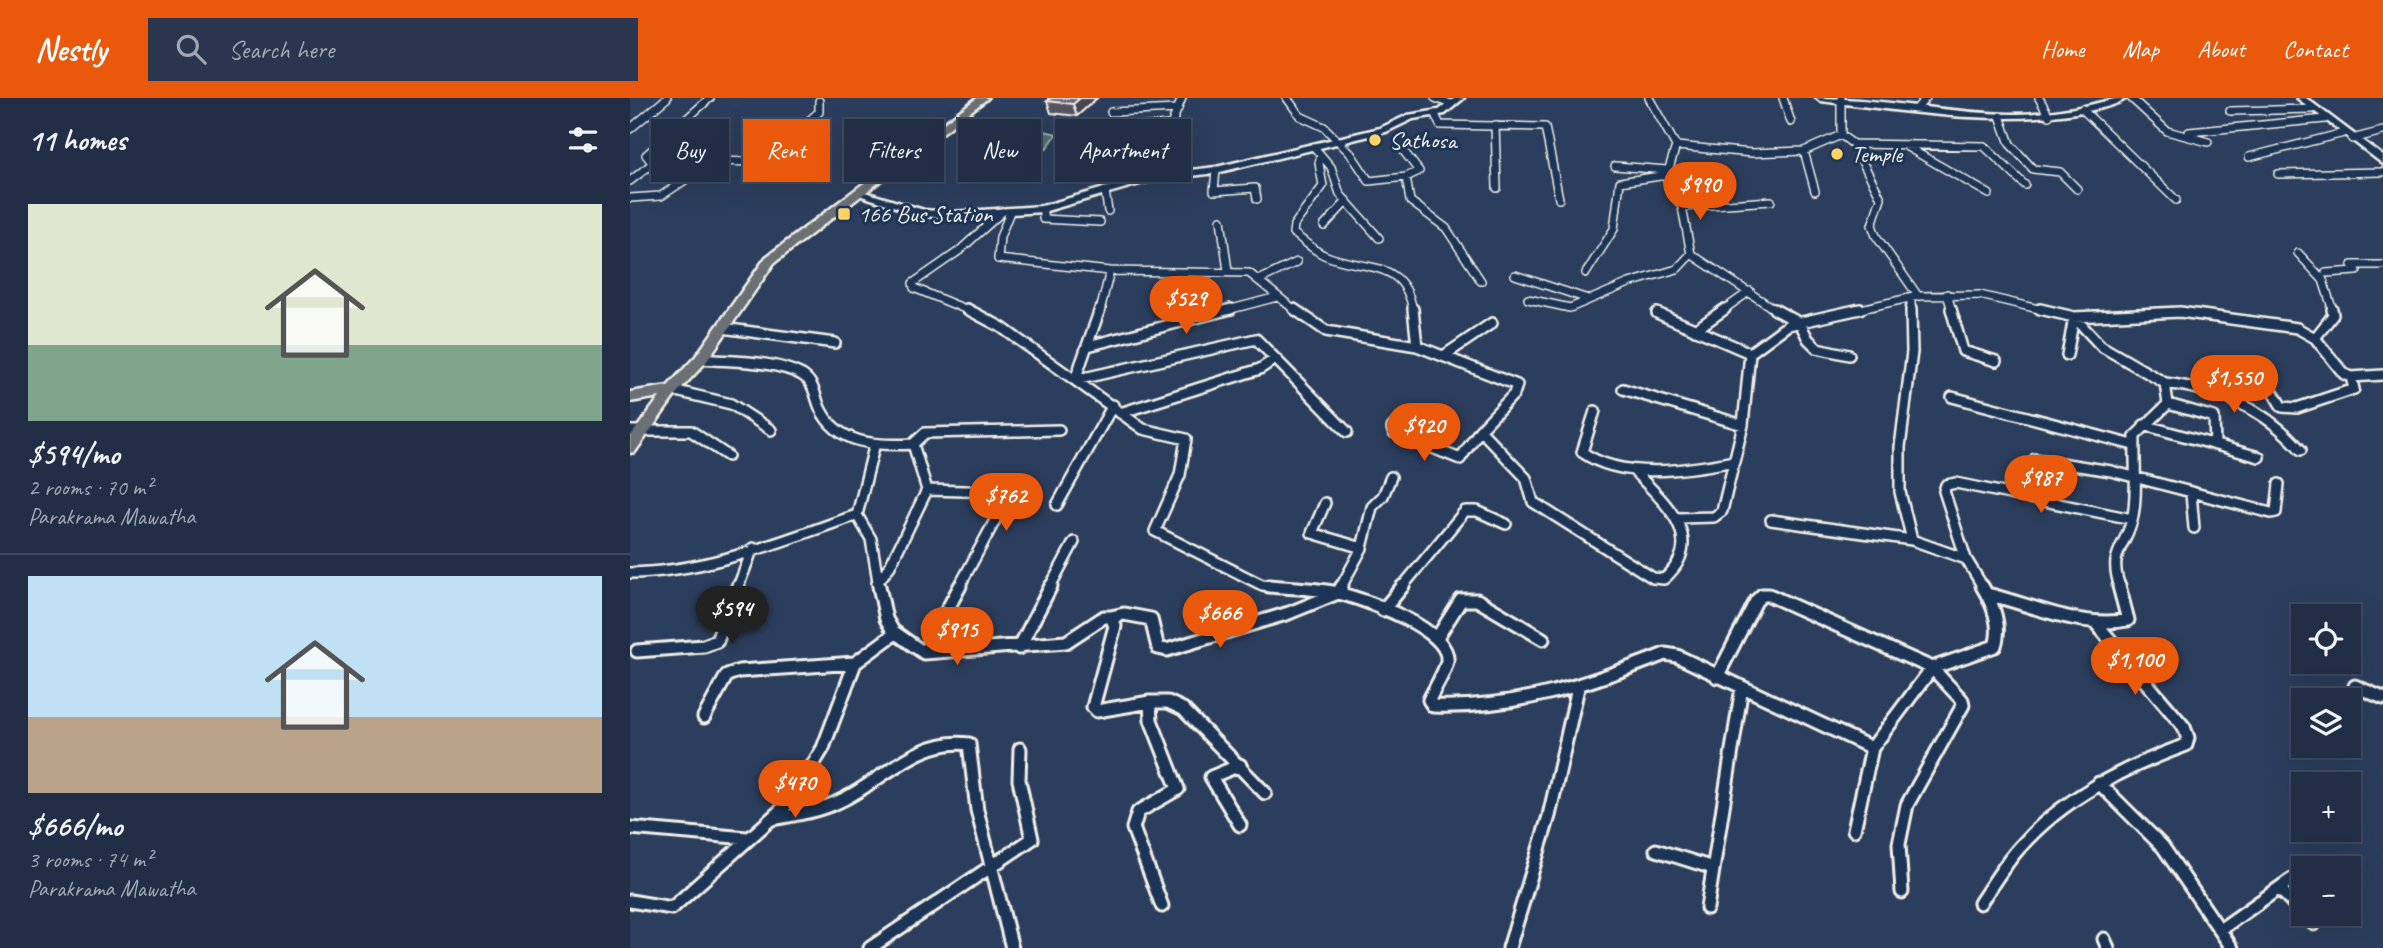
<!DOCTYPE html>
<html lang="en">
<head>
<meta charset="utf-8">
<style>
	:root { --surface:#212e46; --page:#29364d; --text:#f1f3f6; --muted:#a2a8b3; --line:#3e4a5f; --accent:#ea580c }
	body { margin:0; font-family:Caveat,sans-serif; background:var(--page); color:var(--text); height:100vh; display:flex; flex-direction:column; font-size:26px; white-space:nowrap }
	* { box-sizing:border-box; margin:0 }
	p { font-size:23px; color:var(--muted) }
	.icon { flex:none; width:38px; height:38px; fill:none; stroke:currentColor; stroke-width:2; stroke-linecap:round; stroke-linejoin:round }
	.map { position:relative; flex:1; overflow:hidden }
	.sheet { display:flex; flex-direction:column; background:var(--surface); width:630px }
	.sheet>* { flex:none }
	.guide { position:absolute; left:21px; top:21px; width:665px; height:63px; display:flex; gap:14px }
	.tools { position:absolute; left:1661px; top:506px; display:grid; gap:14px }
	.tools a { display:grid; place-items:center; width:70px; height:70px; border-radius:0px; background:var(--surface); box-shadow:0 7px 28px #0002,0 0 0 2px var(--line); font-size:35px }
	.price { position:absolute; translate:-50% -60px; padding:0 16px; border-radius:24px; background:var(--accent); color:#fff; font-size:23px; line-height:46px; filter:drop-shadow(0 2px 4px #0008) }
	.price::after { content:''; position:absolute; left:50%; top:42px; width:21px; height:16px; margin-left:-10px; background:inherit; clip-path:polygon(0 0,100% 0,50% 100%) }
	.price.current { background:#222; color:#fff }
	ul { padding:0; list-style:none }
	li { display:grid; align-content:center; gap:14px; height:371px; padding:0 28px }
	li+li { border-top:2px solid var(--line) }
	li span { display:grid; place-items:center; height:217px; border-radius:0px; color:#555 }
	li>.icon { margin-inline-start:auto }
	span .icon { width:126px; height:126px; fill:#fffc; stroke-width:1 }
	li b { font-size:30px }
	h2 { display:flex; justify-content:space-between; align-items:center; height:84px; padding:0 28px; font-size:30px }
	.chip { padding:0 24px; border-radius:0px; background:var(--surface); box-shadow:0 7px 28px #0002,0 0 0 2px var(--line); font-size:24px; line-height:63px }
	.chip.current { background:var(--accent); color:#fff }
	header { display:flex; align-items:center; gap:42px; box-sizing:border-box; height:98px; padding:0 35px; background:var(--accent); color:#fff }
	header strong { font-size:33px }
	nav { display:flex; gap:38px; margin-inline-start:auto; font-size:24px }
	.search { width:490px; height:63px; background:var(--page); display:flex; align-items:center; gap:18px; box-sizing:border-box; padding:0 24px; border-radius:0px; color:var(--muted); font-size:26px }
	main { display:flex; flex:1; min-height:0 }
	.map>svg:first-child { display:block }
	.green { fill:#54716e; stroke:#a4b1ab; stroke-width:2 }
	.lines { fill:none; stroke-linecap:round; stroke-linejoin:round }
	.street-far2-casing { stroke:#f4f1e8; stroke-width:10 }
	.street-far1-casing { stroke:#f4f1e8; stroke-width:14 }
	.street-casing { stroke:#f4f1e8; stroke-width:17 }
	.secondary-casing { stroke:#f4f1e8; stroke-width:5 }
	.primary-casing { stroke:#f4f1e8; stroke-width:5 }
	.street-far2 { stroke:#1d3557; stroke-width:7 }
	.street-far1 { stroke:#1d3557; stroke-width:9 }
	.street { stroke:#1d3557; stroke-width:11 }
	.secondary { fill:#1d3557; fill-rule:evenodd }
	.primary { fill:#6a7074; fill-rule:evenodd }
	.wall { fill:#595564; stroke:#f4f1e8; stroke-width:2 }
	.shaded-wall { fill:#484551; stroke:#f4f1e8; stroke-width:2 }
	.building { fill:#676374; stroke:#f4f1e8; stroke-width:2 }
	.poi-dot { fill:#ffd166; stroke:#1d3557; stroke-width:2.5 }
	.labels { text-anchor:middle; stroke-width:6; stroke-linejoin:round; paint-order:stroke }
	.far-poi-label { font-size:24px; fill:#f4f1e8; stroke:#1d3557; text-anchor:start }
</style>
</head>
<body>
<header>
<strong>Nestly</strong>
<div class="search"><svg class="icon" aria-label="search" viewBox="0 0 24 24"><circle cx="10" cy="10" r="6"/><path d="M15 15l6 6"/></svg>Search here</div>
<nav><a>Home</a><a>Map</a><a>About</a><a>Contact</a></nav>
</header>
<main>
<section class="sheet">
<h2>11 homes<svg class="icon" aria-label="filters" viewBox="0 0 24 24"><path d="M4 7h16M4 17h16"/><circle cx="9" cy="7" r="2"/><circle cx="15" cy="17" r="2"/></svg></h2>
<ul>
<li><span style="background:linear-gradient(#dfe7d0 65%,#7fa58c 0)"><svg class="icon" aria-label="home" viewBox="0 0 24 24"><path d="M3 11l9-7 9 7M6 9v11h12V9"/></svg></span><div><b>$594/mo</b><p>2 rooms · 70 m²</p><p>Parakrama Mawatha</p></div></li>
<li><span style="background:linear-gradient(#bfe0f5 65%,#b9a48a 0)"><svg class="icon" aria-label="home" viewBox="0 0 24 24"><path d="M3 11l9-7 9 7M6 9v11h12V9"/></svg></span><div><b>$666/mo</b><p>3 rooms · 74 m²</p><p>Parakrama Mawatha</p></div></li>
</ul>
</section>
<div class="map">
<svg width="1753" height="850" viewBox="0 0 1753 850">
	<rect width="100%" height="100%" fill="#2c3e5d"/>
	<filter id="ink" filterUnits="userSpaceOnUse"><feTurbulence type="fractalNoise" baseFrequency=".0143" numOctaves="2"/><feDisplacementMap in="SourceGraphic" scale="14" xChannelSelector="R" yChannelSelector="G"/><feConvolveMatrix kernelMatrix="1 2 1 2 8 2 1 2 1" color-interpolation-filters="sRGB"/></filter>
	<g filter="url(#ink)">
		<path class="green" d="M398,29L427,36L412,56L378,62L352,59V46L356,41Z"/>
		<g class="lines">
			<defs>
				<path id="street-far2" d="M80,0L16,57L20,62L131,64L189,14V3
					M657,0L670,18L694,29L721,56L739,83L776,79L789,73L772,51
					M805,0L821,6
					M1019,0L1046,48L1037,77L1038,88L1052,109L1061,156L1147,213
					M1153,0L1161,24
					M1211,0V37L1223,46L1251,100L1242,127L1246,138L1288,198
					M1409,0L1419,18
					M1501,0L1537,33L1578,44
					M1287,10L1296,0
					M1452,11L1546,102
					M1600,13L1683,11
					M481,14L548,11
					M805,16L810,27L915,29L929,101
					M1370,18L1380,46L1403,71L1430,74L1447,91
					M865,27L867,90
					M0,31L37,0
					M475,31L541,27
					M1559,34L1695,21
					M537,37L552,0
					M1722,41L1753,33
					M1223,46L1354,48L1395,87
					M1046,48L1122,55L1174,53L1211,37
					M684,49L701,69L710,96L749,140
					M1277,49L1359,96
					M1174,53L1185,93
					M691,58L689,65L693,88L664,127L663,135C673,142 683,152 694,157C733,174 774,159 783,213
					M1619,59L1714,35
					M985,68L1037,72
					M586,72L584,93L625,90L627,101
					M1648,76L1753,74
					M776,79L780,103L816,130L851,183
					M0,83L27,62
					M475,93L478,113
					M0,100L31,98L55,82
					M1052,109L1141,103
					M413,111V121L470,124
					M380,114L370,139L368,161L480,173L619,175L666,213
					M591,122L598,173
					M694,128L717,103
					M1668,155L1693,182L1703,213
					M956,175L984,131L990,84L1037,77L1082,86
					M1696,175L1727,173L1722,167H1753
					M885,177L958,201
					M629,182L667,164
					M1317,196L1322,213
					M898,201L940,210L999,185L1047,171L1061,156
					M1281,201V213
					M340,213L284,190L283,185L329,153L372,114
					M470,213L480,173
					M594,213L647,199
					M1092,213L1120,193
					M1222,213L1288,198L1350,197L1417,213"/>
				<path id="street-far1" d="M337,211L371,229L513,331L556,341L550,377L525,433L632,487L655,489
					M470,211L445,282L626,241L717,334
					M664,211L696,233L787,248L887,287L884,296L850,332L830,361L763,334L762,330L771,320
					M783,211L787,248
					M1144,211L1170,225L1178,241L1187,250L1219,257
					M1281,211L1282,254L1270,349V394L1282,442L1336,461L1353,489
					M1321,211L1333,253L1366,263
					M1410,211L1444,219L1550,214L1667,230L1685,240L1714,276L1721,279L1753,277
					M1027,215L1120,255
					M1444,219L1471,248L1535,285L1538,306L1505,338C1504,362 1508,399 1502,422C1494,452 1478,455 1490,489
					M92,230L205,245
					M1065,232L1095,211
					M1685,240L1703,217L1702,211
					M458,248L601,211
					M815,257L862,225
					M1437,257L1444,219
					M71,261C102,264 144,262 172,277C184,284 185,298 190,310C207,347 247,348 283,346L297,392L260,468L247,485
					M1535,285C1589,292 1635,310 1671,352
					M993,291L1113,327
					M42,292L101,306L141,332
					M1644,296L1652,309L1667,310L1724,291L1721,279
					M1322,299L1503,347
					M1538,306L1584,319L1585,347
					M965,313L952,354C992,383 1058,372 1104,363
					M490,315L630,271L645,261
					M1514,327L1629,359
					M850,332L896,380L903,404L1023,480L1034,481C1079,441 1034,404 1003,372
					M0,333H61L98,358
					M283,346L295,335L429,332
					M1405,361L1481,373L1641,415L1646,414L1649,386
					M297,392L371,394L376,402L329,489
					M1561,395L1564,430
					M695,405L682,435L732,450
					M427,407L483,307
					M227,417L244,349
					M1048,420L1084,419L1092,413L1113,327L1120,255L1158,227L1230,211
					M1141,422L1282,442
					M1336,461L1314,393L1316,387L1326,385L1502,421
					M0,475C79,474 153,442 227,417L241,441L249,489
					M108,489L123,450
					M420,489L444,444
					M711,489L732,450L742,409L753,398L761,379
					M772,489L835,413H847L876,426"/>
				<path id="street" d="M249,488L256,521L263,533L294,555L436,544L474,519H481L485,528L463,609L467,613L520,604H538L553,611L635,695
					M639,488C661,490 686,490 708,495C733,501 821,531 817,563C815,575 804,591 799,602L803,608C886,611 959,586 1035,556L1047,558L1112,589
					M1357,496C1403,507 1450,531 1498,522L1489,488
					M753,512L773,488
					M481,519L494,516L521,521L528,550L537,552L659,515L708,495L712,488
					M807,540L831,502H847L913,541
					M389,550L421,488
					M7,553L74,548L87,543L108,488
					M294,555L330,488
					M1087,579L1126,503L1132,497H1139L1302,570L1332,602L1333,607L1277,707L1269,746L1272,794
					M1725,588L1753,600
					M520,604L521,622L548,691L508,714L503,730L532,808
					M74,619L97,577L109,573L225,565
					M610,667L581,679L610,727
					M1469,685L1533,749L1602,850
					M141,721C166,717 191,713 214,701C254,681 290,639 339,646L347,712L382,850
					M0,730L117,740
					M1224,732L1242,650
					M1026,752L1083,770
					M1649,790L1673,815
					M0,803L42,810L161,703L193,650L225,565L263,537
					M1350,805C1363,786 1375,765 1391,748C1434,699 1496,669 1556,647L1558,640L1554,629L1465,524
					M1077,810L1112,589L1242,650L1302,570L1365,548C1372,528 1363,506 1352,488
					M1674,816L1684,826
					M1591,831L1662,781L1673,777
					M1474,841L1478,850
					M240,850L402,741L389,682L390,651
					M879,850L919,718L948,590"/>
				<path id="secondary" d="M825,0H834L815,16L783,21L756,34L586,75L520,83L413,114L321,120L293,118L223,95L228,92L294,112L321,114L412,108L519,77L586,69L750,30L778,17L809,12Z
					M1186,0C1251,0 1315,15 1380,16C1405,16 1431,13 1455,8C1470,5 1482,0 1497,0C1484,9 1463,12 1446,15C1361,28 1275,13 1190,3Z
					M1667,0H1676L1753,58V66Z"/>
				<path id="primary" d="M347,0H358L144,165L76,264L47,295L5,354L0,355V339L30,299L0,304V294L38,288L66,258L136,159Z"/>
			</defs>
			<use href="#street-far2" class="street-far2-casing"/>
			<use href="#street-far1" class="street-far1-casing"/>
			<use href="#street" class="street-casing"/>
			<use href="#secondary" class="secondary-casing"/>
			<use href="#primary" class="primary-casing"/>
			<use href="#street-far2" class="street-far2"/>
			<use href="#street-far1" class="street-far1"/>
			<use href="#street" class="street"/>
			<use href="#secondary" class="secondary"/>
			<use href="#primary" class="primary"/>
		</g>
		<path class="wall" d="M418,0H467L447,18L421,15L417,3L418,2Z"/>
		<path class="shaded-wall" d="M450,0H467L447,18L443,6Z"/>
		<path class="building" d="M421,0H450L443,6L417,3Z"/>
	</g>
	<g class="poi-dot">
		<circle cx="745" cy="42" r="7"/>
		<circle cx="1207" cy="56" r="7"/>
		<rect x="207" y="109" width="14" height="14" rx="3.5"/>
	</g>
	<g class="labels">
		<g class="far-poi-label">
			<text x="759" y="50">Sathosa</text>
			<text x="1221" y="64">Temple</text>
			<text x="228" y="124">166 Bus Station</text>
		</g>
	</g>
</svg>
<div class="tools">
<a><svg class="icon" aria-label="locate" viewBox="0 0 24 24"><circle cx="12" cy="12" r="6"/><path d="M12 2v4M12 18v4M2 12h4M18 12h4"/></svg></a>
<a><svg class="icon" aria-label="layers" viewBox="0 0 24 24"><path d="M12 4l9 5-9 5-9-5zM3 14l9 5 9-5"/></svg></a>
<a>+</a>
<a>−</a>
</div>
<b class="price" style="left:1070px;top:124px">$990</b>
<b class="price" style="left:556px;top:238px">$529</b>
<b class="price" style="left:1604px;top:317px">$1,550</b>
<b class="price" style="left:794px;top:365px">$920</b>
<b class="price" style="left:1411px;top:417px">$987</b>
<b class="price" style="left:376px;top:435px">$762</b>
<b class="price current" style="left:102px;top:548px">$594</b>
<b class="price" style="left:590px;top:552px">$666</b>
<b class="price" style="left:327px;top:569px">$915</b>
<b class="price" style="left:1505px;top:599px">$1,100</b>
<b class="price" style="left:165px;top:722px">$470</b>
<div class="guide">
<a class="chip">Buy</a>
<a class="chip current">Rent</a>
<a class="chip">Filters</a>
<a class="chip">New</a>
<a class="chip">Apartment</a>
</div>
</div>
</main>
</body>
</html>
